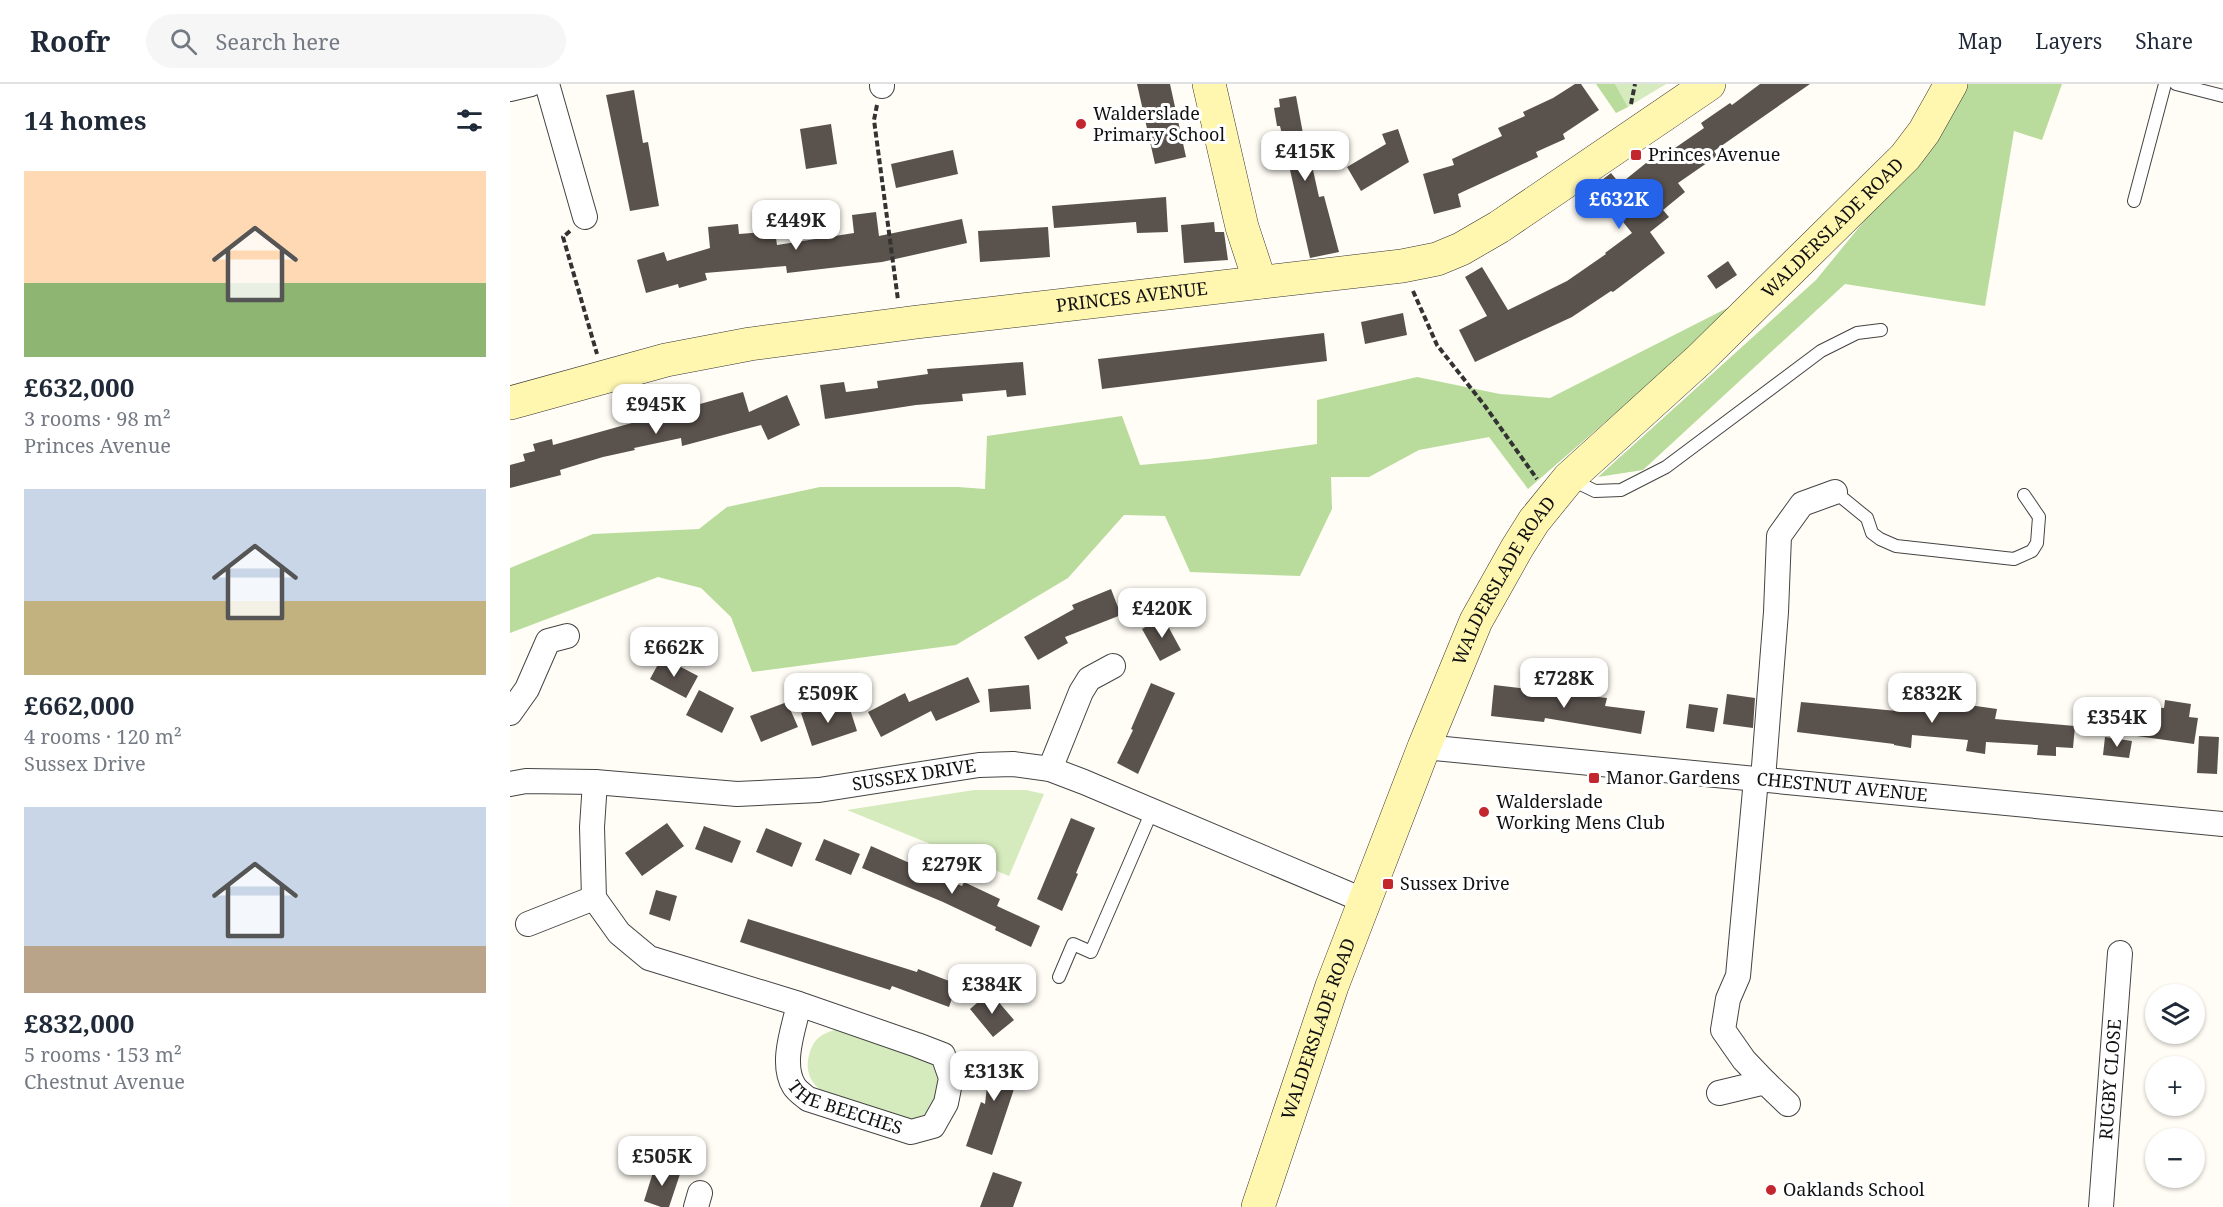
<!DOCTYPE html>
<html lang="en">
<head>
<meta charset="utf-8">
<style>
	:root { --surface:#fff; --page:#f6f6f7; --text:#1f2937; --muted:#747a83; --line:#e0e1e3; --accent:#2563eb }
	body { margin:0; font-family:"Noto Serif",serif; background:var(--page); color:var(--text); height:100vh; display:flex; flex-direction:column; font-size:22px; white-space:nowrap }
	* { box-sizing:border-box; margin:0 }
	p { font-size:20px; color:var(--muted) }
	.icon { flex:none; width:33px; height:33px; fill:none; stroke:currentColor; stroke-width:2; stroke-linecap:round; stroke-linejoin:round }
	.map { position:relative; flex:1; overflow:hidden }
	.side { display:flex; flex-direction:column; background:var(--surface); width:510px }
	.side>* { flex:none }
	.buttons { position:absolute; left:1635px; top:900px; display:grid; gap:12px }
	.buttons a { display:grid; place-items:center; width:60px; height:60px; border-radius:50%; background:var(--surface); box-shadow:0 2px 4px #0004; font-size:30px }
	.price { position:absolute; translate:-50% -51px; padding:0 14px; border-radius:12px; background:#fff; color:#222; font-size:20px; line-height:39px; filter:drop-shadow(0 2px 3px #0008) }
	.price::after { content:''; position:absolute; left:50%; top:36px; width:18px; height:14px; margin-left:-9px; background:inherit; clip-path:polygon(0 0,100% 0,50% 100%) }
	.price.active { background:var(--accent); color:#fff }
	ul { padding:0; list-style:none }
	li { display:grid; align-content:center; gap:12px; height:318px; padding:0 24px }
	li span { display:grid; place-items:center; height:186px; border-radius:0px; color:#555 }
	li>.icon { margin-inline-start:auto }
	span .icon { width:108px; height:108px; fill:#fffc; stroke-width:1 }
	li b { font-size:26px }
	h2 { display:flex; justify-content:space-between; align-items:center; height:72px; padding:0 24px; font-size:26px }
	header { display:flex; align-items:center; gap:36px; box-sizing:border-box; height:84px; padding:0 30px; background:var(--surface); border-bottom:2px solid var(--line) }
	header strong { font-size:28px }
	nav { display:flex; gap:33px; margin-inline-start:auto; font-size:21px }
	.search { width:420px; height:54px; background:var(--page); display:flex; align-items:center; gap:15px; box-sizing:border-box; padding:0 21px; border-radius:33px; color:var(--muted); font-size:22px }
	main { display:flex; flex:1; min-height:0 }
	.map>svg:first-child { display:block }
	.green { fill:#d5ebbd }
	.forest { fill:#b9dc9c }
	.building { fill:#5a524d }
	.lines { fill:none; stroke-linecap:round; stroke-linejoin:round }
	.lane-casing { stroke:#444; stroke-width:14 }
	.street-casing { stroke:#444; stroke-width:26 }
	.secondary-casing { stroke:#333; stroke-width:34 }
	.path { stroke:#333; stroke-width:4; stroke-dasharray:6 3; stroke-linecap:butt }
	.lane { stroke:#fff; stroke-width:12 }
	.street { stroke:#fff; stroke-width:24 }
	.secondary { stroke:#fff6b0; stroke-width:33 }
	.poi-dot { fill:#c4262e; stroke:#fff; stroke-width:2 }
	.labels { text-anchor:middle; stroke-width:6; stroke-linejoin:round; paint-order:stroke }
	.poi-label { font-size:18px; fill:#111; stroke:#fff; text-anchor:start }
	.street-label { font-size:18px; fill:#111; stroke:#fff }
</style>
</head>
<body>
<header>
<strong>Roofr</strong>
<div class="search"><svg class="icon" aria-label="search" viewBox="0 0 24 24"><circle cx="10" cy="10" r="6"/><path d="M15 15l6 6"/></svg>Search here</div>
<nav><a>Map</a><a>Layers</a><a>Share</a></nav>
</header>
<main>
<section class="side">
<h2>14 homes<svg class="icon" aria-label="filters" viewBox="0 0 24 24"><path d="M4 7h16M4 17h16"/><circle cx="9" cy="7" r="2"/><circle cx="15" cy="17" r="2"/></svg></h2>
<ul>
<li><span style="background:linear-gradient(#ffd9b3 60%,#8fb573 0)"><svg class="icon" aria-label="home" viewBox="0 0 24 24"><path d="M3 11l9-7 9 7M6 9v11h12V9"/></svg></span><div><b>£632,000</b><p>3 rooms · 98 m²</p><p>Princes Avenue</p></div></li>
<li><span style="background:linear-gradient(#c9d6e8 60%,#c2b280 0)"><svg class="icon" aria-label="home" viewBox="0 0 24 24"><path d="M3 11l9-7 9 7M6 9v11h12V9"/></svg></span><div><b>£662,000</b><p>4 rooms · 120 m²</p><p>Sussex Drive</p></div></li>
<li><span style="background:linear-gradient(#c9d6e8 75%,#b9a48a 0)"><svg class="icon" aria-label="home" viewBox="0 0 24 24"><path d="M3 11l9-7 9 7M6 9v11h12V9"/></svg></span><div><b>£832,000</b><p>5 rooms · 153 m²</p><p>Chestnut Avenue</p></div></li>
</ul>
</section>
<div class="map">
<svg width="1713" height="1123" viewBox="0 0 1713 1123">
	<rect width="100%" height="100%" fill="#fffdf5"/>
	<path class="green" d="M1105,0H1156L1118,23Z
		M464,706H516L534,710L499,792L337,726Z
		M330,945L428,980L433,989L420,1033C415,1035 408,1039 403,1039C393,1040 377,1032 368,1029C338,1020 286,1010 300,968C305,952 315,948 330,945Z"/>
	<path class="forest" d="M1086,0H1105L1118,23L1106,29Z
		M1455,0H1552L1532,56L1504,47L1475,222L1335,200L1133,386L1088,393L1306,196L1444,27Z
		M1239,213L1018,405L979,353L909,366L859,393H821L822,425L790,492L680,488L655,432L614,431L558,494L446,561L242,588L221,533L191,504L148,493L0,549V484L83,450L189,445L217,423L310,403H448L475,405L477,352L612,332L630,381L698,375L807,360V316L907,293L990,310L1040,314Z"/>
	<path class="building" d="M627,0H660L676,73L645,80Z
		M1065,0H1071L1089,26L1053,50L1055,55L1026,68L1028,73L948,110L951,123L924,130L913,90L944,81L942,75L992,52L988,44L1015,32L1013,28L1043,14Z
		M1250,0H1300L1204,67L1207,72L1168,99L1175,108L1153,126L1159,133L1140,148L1155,169L1103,208L1101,207L1062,233L965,278L949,246L977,232L955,193L972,183L998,226L1057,197L1096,170L1095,169L1122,149L1084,102L1101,89L1110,100L1146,71L1149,75L1194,44L1191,39L1220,19L1222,21Z
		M124,6L133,59L138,58L149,122L120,127L96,11Z
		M786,12L800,87L803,86L809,113L814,112L829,168L800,174L770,42H767L764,24L770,23L769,15Z
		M321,40L327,80L296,85L290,45Z
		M888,45L899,78L851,107L837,83L876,60L872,50Z
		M443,66L448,90L386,104L381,80Z
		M656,113L658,148L627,149L626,138L544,144L542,122Z
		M366,128L369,152L452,135L457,159L372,178L277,189L276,182L195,189L197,196L169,204L168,200L136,209L127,176L154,168L157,177L200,164L198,143L228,140L229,150L265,147L267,161L344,149L342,131Z
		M704,138L705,148H714L718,176L674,179L671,141Z
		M538,143L540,173L470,178L468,147Z
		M1218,177L1227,191L1206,205L1197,192Z
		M893,229L897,251L855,260L851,238Z
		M814,249L817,277L592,305L588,275Z
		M513,278L516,311L497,313L496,306L452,310L453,317L406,321L315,335L310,301L334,298L336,308L368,304L367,297L418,290L417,285Z
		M233,308L239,328L277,311L290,341L258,356L251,341L172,362L171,354L124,364L125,366L93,373L50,386L51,391L0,404V381L15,377L13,370L25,367L23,360L42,355L43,361Z
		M601,505L611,531L555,553L558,559L528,576L514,553L564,525L562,521Z
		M653,533L671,566L650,577L632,545Z
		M152,573L188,592L176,614L140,595Z
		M458,593L470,618L426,637L421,627L371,653L358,628L395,609L399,618Z
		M641,599L665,609L628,690L607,679L623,646L621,645Z
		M1413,599L1446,602L1445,619L1487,625L1485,635L1565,642L1563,664L1546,663V672L1527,671L1528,661L1476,658L1475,670L1456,667L1458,656L1402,651L1401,664L1384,661V660L1287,648L1291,618L1387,627L1388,614L1411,617Z
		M519,601L521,625L480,628L478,605Z
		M984,601L1097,614L1095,622L1135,627L1131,650L1035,634L1034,638L981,632Z
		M189,606L224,624L212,649L176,631Z
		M1217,610L1245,614L1243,644L1213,640Z
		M1655,616L1681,620L1679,633L1688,634L1684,660L1627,652L1630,622L1654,624Z
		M277,618L288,643L251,658L240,632Z
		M318,620L321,628L339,622L347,647L302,662L291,629Z
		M1179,620L1208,624L1204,648L1176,644Z
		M1689,652L1709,653L1707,690L1687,689Z
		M1595,653L1622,657L1619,674L1593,671Z
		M561,734L585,744L566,789L568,790L552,827L527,815Z
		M157,739L174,762L132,792L115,769Z
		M194,742L231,757L222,779L185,765Z
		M256,744L292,759L282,783L246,768Z
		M314,755L350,770L341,791L305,776Z
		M361,762L452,802L454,798L490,815L487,822L530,842L521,863L485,846L486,843L433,818L352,784Z
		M146,806L167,812L160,837L139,830Z
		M238,835L407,888L408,885L447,900L439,923L382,902L380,906L230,858Z
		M480,908L504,936L483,953L460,925Z
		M481,967L508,970L504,1005L482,1071L456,1062L471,1018L475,1020Z
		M145,1082L170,1090L159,1123H151L134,1117Z
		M483,1088L512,1098L503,1123H470Z"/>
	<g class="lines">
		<defs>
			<path id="lane" d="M1666,0L1713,12
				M1624,117L1655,0
				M1060,395L1085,407L1111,406L1156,383L1311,267L1347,249L1371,246
				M1325,408L1357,434L1362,449L1370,455L1386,462L1504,475L1522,467L1527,459L1529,433L1514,411
				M549,893L563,860L581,868L642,727"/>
			<g id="street">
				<path d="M37,0L75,133"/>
				<path d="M372,0V2"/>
				<path d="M0,5L21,0"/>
				<path d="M0,629L17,605L38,557L57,552"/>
				<path id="s1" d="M914,663L1713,740"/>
				<path d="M540,685L571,608L579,595L603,582"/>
				<path d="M1246,695L1228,892L1218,915L1213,946L1234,976L1255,998"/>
				<path d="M1253,695L1266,528L1269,452L1292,420L1325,408"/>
				<path id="s2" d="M85,698L82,743L84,814L109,849L139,874L289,920C284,944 270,979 284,1002C287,1007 293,1011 298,1015L401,1048L423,1042L436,1019L441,994L433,971L407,961L289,920"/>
				<path id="s3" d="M0,700L16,697L85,698L227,710L309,706L469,681L503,680L540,685L574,698L855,817"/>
				<path d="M18,840L84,814"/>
				<path d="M1209,1009L1255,998L1278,1020"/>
				<path d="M186,1123L190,1109"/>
				<path id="s4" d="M1591,1123L1610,869"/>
			</g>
			<g id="secondary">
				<path d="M699,0L732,143L750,198"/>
				<path id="s5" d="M0,319L156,276L240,260L407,238L892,182L927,175L951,165L989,143L1199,0"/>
				<path id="s6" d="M748,1123L822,902L914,663L966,537L1007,464L1024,437L1059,394L1190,275L1395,73L1414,48L1441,0"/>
			</g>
		</defs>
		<use href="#lane" class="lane-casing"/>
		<use href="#street" class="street-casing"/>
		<use href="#secondary" class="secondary-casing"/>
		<path class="path" d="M1121,20L1125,0
			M367,21L364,36L388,216
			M60,147L53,153L87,270
			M903,207L927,261L975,322L1027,395"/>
		<use href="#lane" class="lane"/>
		<use href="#street" class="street"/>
		<use href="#secondary" class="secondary"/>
	</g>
	<g class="poi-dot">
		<circle cx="571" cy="40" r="6"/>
		<rect x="1120" y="65" width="12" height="12" rx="3"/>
		<rect x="1078" y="688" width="12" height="12" rx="3"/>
		<circle cx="974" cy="728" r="6"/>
		<rect x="872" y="794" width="12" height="12" rx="3"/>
		<circle cx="1261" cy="1106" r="6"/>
	</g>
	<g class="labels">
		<g class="poi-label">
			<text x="583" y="36">Walderslade<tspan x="583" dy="21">Primary School</tspan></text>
			<text x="1138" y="77">Princes Avenue</text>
			<text x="1096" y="700">Manor Gardens</text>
			<text x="986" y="724">Walderslade<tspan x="986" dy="21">Working Mens Club</tspan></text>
			<text x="890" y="806">Sussex Drive</text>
			<text x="1273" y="1112">Oaklands School</text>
		</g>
		<g class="street-label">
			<text dy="6" stroke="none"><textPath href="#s6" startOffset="1160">WALDERSLADE ROAD</textPath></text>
			<text dy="6" stroke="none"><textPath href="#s5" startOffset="632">PRINCES AVENUE</textPath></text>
			<text dy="6" stroke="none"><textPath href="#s6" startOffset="674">WALDERSLADE ROAD</textPath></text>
			<text dy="6" stroke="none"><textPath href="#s3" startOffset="406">SUSSEX DRIVE</textPath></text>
			<text dy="6" stroke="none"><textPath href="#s1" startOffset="420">CHESTNUT AVENUE</textPath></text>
			<text dy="6" stroke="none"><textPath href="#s6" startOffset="188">WALDERSLADE ROAD</textPath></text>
			<text dy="6" stroke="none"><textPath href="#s4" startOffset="128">RUGBY CLOSE</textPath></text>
			<text dy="6" stroke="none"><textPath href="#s2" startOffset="496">THE BEECHES</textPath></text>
		</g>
	</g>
</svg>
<div class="buttons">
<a><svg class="icon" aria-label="layers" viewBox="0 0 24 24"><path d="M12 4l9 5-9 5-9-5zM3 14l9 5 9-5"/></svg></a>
<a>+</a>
<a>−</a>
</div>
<b class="price" style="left:795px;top:98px">£415K</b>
<b class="price active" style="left:1109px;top:146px">£632K</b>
<b class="price" style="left:286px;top:167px">£449K</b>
<b class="price" style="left:146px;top:351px">£945K</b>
<b class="price" style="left:652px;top:555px">£420K</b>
<b class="price" style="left:164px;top:594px">£662K</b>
<b class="price" style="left:1054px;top:625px">£728K</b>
<b class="price" style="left:318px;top:640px">£509K</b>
<b class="price" style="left:1422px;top:640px">£832K</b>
<b class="price" style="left:1607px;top:664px">£354K</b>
<b class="price" style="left:442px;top:811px">£279K</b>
<b class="price" style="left:482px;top:931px">£384K</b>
<b class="price" style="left:484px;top:1018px">£313K</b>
<b class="price" style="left:152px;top:1103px">£505K</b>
</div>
</main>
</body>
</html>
